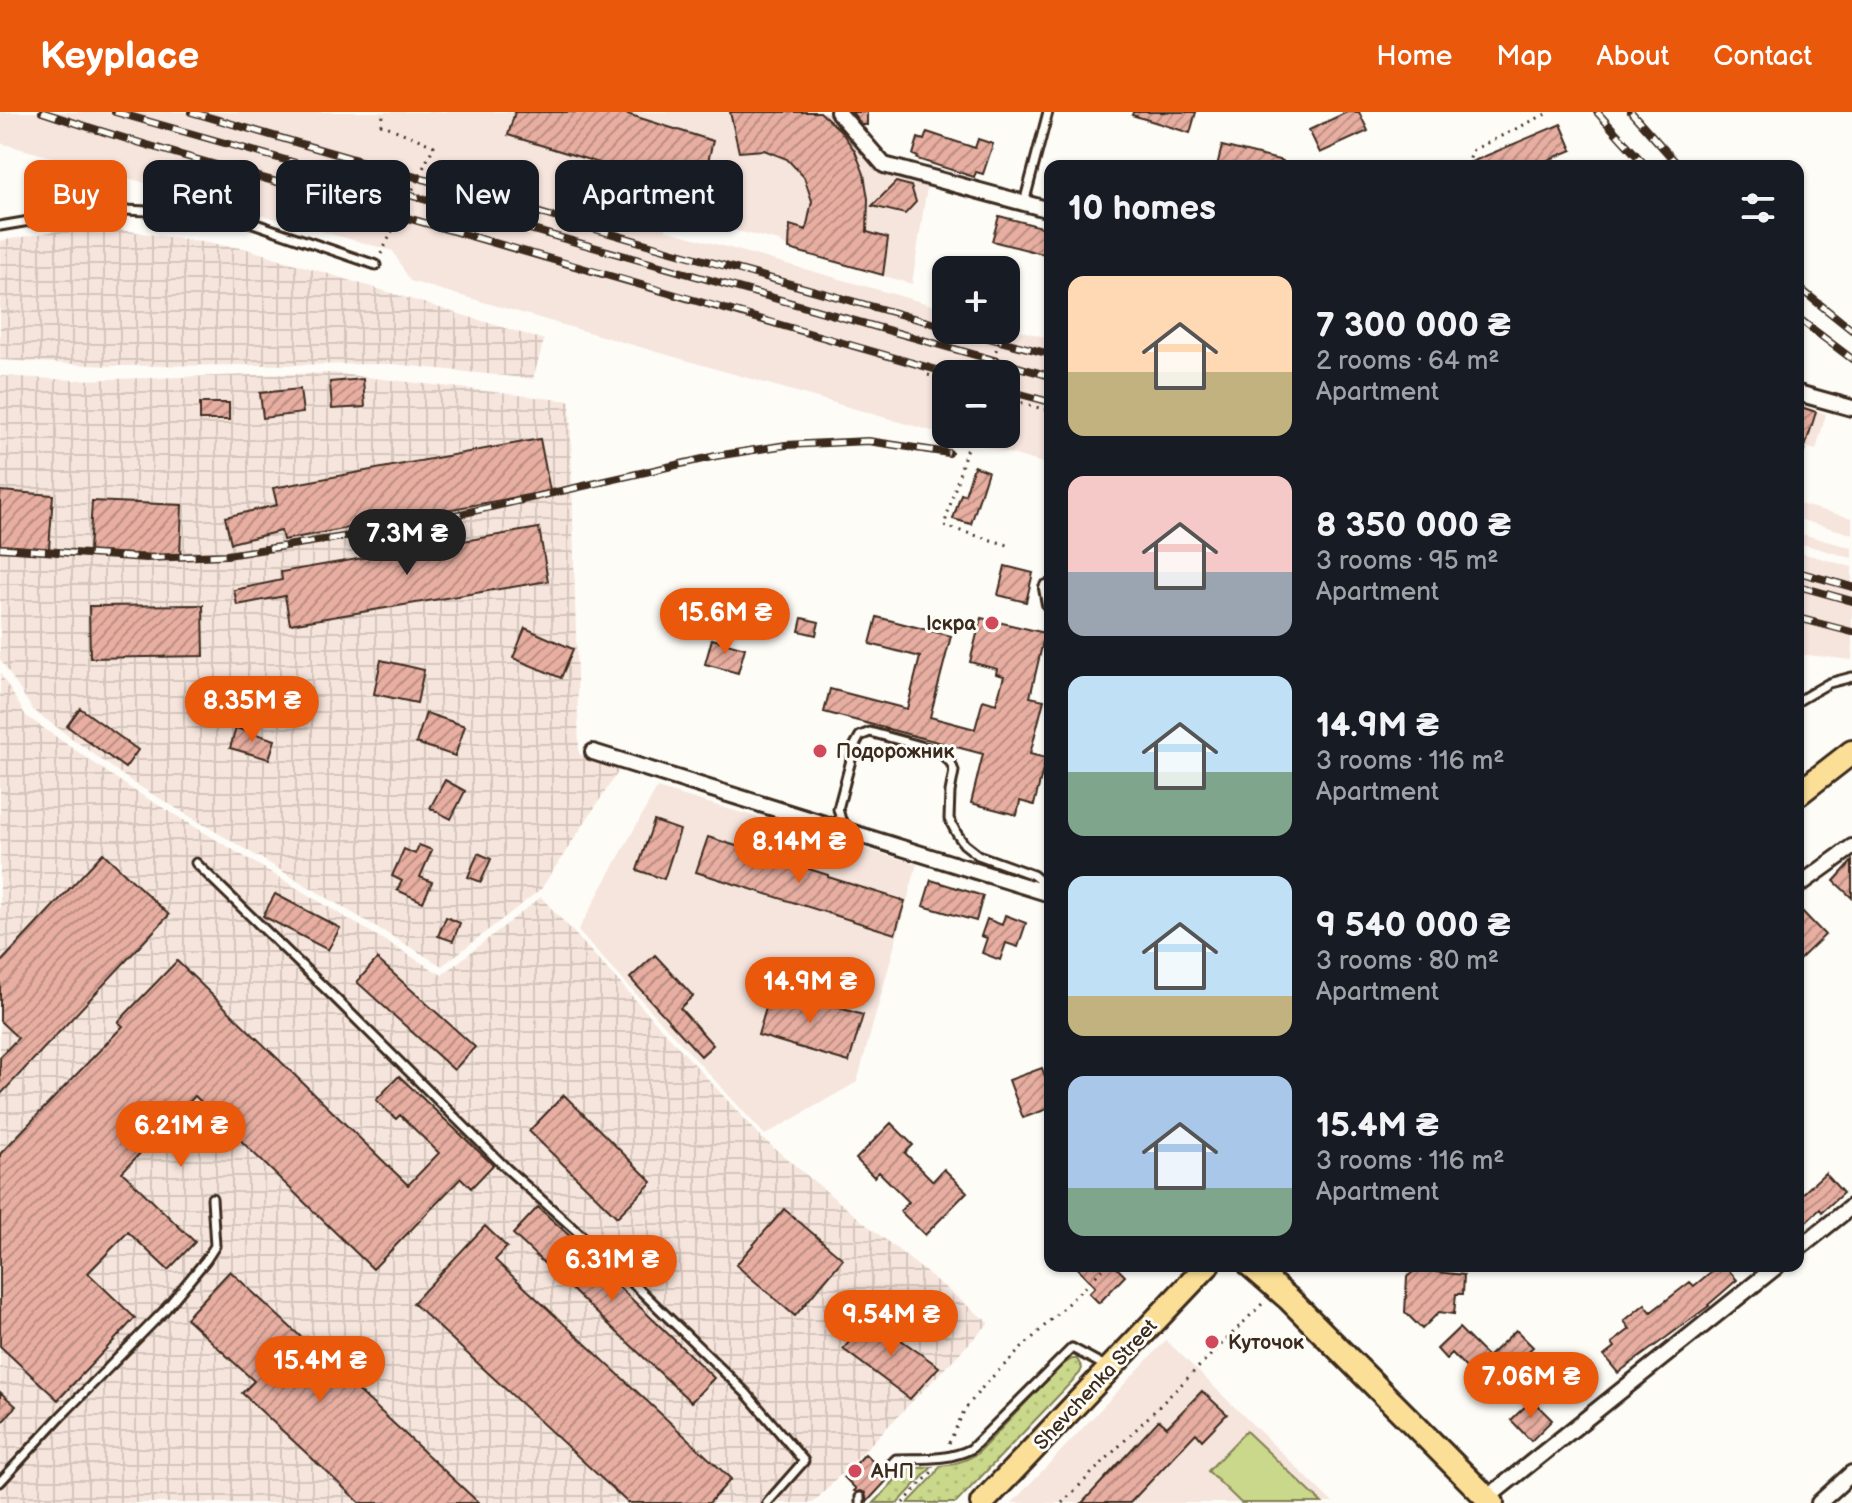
<!DOCTYPE html>
<html lang="en">
<head>
<meta charset="utf-8">
<style>
	:root { --surface:#171b24; --page:#242831; --text:#f1f3f6; --muted:#9ea1a6; --accent:#ea580c }
	body { margin:0; font-family:"Balsamiq Sans",sans-serif; background:var(--page); color:var(--text); height:100vh; display:flex; flex-direction:column; font-size:30px; white-space:nowrap }
	* { box-sizing:border-box; margin:0 }
	p { font-size:26px; color:var(--muted) }
	.icon { flex:none; width:44px; height:44px; fill:none; stroke:currentColor; stroke-width:2; stroke-linecap:round; stroke-linejoin:round }
	.map { position:relative; flex:1; overflow:hidden }
	.details { position:absolute; left:1044px; top:48px; width:760px; height:1112px; display:flex; flex-direction:column; background:var(--surface); border-radius:16px; box-shadow:0 2px 6px #0004 }
	.details>* { flex:none }
	.top-card { position:absolute; left:24px; top:48px; width:760px; height:72px; display:flex; gap:16px }
	.buttons { position:absolute; left:932px; top:144px; display:grid; gap:16px }
	.buttons a { display:grid; place-items:center; width:88px; height:88px; border-radius:16px; background:var(--surface); box-shadow:0 2px 6px #0004; font-size:40px }
	.price { position:absolute; translate:-50% -68px; padding:0 18px; border-radius:28px; background:var(--accent); color:#fff; font-size:26px; line-height:52px; filter:drop-shadow(0 2px 4px #0008) }
	.price::after { content:''; position:absolute; left:50%; top:48px; width:24px; height:18px; margin-left:-12px; background:inherit; clip-path:polygon(0 0,100% 0,50% 100%) }
	.price.active { background:#222; color:#fff }
	ul { padding:0; list-style:none }
	li { display:flex; align-items:center; gap:24px; height:200px; padding:0 24px }
	li span { display:grid; place-items:center; flex:none; width:224px; height:160px; border-radius:16px; color:#555 }
	li>.icon { margin-inline-start:auto }
	span .icon { width:96px; height:96px; fill:#fffc; stroke-width:1 }
	li b { font-size:34px }
	h2 { display:flex; justify-content:space-between; align-items:center; height:96px; padding:0 24px; font-size:34px }
	.tag { padding:0 28px; border-radius:16px; background:var(--surface); box-shadow:0 2px 6px #0004; font-size:28px; line-height:72px }
	.tag.active { background:var(--accent); color:#fff }
	header { display:flex; align-items:center; gap:48px; box-sizing:border-box; height:112px; padding:0 40px; background:var(--accent); color:#fff }
	header strong { font-size:38px }
	nav { display:flex; gap:44px; margin-inline-start:auto; font-size:28px }
	.map>svg:first-child { display:block }
	.built { fill:#f6e5dd; fill-rule:evenodd }
	.industrial { fill:url(#industrial-grid) }
	.grass { fill:url(#grass-dots); stroke:#828154; stroke-width:2 }
	.pitch { fill:#cad88b; stroke:#828154; stroke-width:2 }
	.building { fill:url(#building-hatch); stroke:#3b2a1e; stroke-width:2 }
	.lines { fill:none; stroke-linecap:round; stroke-linejoin:round }
	.service-casing { stroke:#3b2a1e; stroke-width:13 }
	.minor-casing { stroke:#3b2a1e; stroke-width:20 }
	.primary-casing { stroke:#3b2a1e; stroke-width:28 }
	.path { stroke:#3b2a1e; stroke-width:3; stroke-dasharray:2 6; stroke-linecap:butt }
	.service { stroke:#fdfcf7; stroke-width:7 }
	.minor { stroke:#fdfcf7; stroke-width:14 }
	.primary { stroke:#fbdf96; stroke-width:22 }
	.rail-casing { stroke:#3b2a1e; stroke-width:8 }
	.rail { stroke:#fdfcf7; stroke-width:5; stroke-dasharray:15; stroke-linecap:butt }
	.path-bridge { stroke:#3b2a1e; stroke-width:3; stroke-dasharray:2 6; stroke-linecap:butt }
	.poi-dot { fill:#d1495b; stroke:#fdfcf7; stroke-width:3 }
	.labels { text-anchor:middle; stroke-width:6; stroke-linejoin:round; paint-order:stroke }
	.poi-label { font-size:20px; font-weight:bold; fill:#3b2a1e; stroke:#fdfcf7; text-anchor:start }
	.street-label { font-size:20px; fill:#3b2a1e; stroke:#fdfcf7 }
</style>
</head>
<body>
<header>
<strong>Keyplace</strong>
<nav><a>Home</a><a>Map</a><a>About</a><a>Contact</a></nav>
</header>
<div class="map">
<svg width="1852" height="1391" viewBox="0 0 1852 1391">
	<defs>
		<pattern id="industrial-grid" width="8" height="8" patternUnits="userSpaceOnUse" patternTransform="scale(2)"><rect width="8" height="8" fill="#f6e5dd"/><path d="M0 4h8M4 0v8" fill="none" stroke="#d4c5bd"/></pattern>
		<pattern id="grass-dots" width="8" height="8" patternUnits="userSpaceOnUse" patternTransform="scale(2)"><rect width="8" height="8" fill="#cad88b"/><path d="M2 2h.1M6 6h.1" fill="none" stroke="#aeba78" stroke-width="1.8" stroke-linecap="round"/></pattern>
		<pattern id="building-hatch" width="6" height="6" patternUnits="userSpaceOnUse" patternTransform="scale(2)"><rect width="6" height="6" fill="#e7aea1"/><path d="M-1 1l2-2M0 6l6-6M5 7l2-2" fill="none" stroke="#bc8e83"/></pattern>
	</defs>
	<rect width="100%" height="100%" fill="#fdfcf7"/>
	<filter id="ink" filterUnits="userSpaceOnUse"><feTurbulence type="fractalNoise" baseFrequency=".0125" numOctaves="2"/><feDisplacementMap in="SourceGraphic" scale="16" xChannelSelector="R" yChannelSelector="G"/><feConvolveMatrix kernelMatrix="1 2 1 2 8 2 1 2 1" color-interpolation-filters="sRGB"/></filter>
	<g filter="url(#ink)">
		<path class="built" d="M0,0H830L867,44L928,69L912,172L789,137L779,129L671,103L666,118L946,197V218H1006V214L1050,227V350L1043,351L410,169L393,139L0,31ZM946,262H1006V322H946Z
			M1798,292L1826,302L1816,338L1798,333Z
			M1798,392L1852,406V422L1798,407Z
			M1798,421L1852,436V446L1798,431Z
			M1798,440L1852,455V548L1798,542Z
			M657,676L917,752L857,970L765,1023L578,819Z
			M1166,1228L1333,1391H1012Z"/>
		<path class="industrial" d="M89,113L247,137L544,228L533,267L392,252L108,254L0,248V129Z
			M332,261L570,289L579,642L620,657L541,777L442,854L132,670L33,598L0,547V264L75,268Z
			M0,561L26,604L130,676L442,863L541,785L762,1026L857,1105L989,1211L813,1391H0Z"/>
		<path class="grass" d="M1072,1247H1077L1082,1256L1080,1261L956,1391H908L934,1364L940,1354C954,1353 965,1349 977,1342L1061,1254Z
			M932,1355L898,1391H874L905,1357Z"/>
		<path class="pitch" d="M1246,1319L1322,1391H1241L1208,1359Z"/>
		<path class="building" d="M515,0H621L713,29L700,82L508,23Z
			M730,0H820L840,18L855,39L864,62L868,87L867,120L888,126L883,163L789,137L790,113L806,118L812,89L804,65L787,47L764,38L739,40Z
			M852,0H867V13H862Z
			M1133,0H1196L1190,21L1132,3Z
			M1347,0H1359L1368,19L1320,41L1309,18Z
			M1561,12L1572,38L1534,54H1462Z
			M927,20L975,36L978,27L993,32L983,62L976,60L974,65L917,47L918,45L913,43L918,26L924,28Z
			M1222,34L1283,49L1282,54H1217Z
			M896,70L911,74L916,90L905,102L872,94Z
			M999,104L1049,117L1043,142L992,129Z
			M363,267L365,295L332,297L330,270Z
			M300,277L303,301L263,306L260,281Z
			M200,291H229V308H200Z
			M1798,294L1816,300L1801,348H1798Z
			M540,327L550,379L283,428L281,419L231,431L225,405L277,393L273,376Z
			M974,354L988,359L971,412L953,407L961,382L965,383Z
			M0,379L53,383L49,437L0,433Z
			M92,389L182,393L180,444L89,440Z
			M539,416L548,469L290,512L285,484L237,493L234,478L282,468L281,460Z
			M1005,454L1033,461L1026,490L998,483Z
			M203,493L204,544L90,546L89,494Z
			M877,505L951,524L930,605L975,617L983,588L996,592L1004,564L996,562L997,557L970,550L981,506L1045,521L1030,585L1044,588L1030,642L1046,646L1034,693L1020,689L1017,703L971,691L983,642L824,600L830,577L907,597L920,545L870,532Z
			M802,506L819,510L816,523L799,519Z
			M525,516L573,537L561,566L513,546Z
			M712,527L745,536L738,561L705,552Z
			M381,548L424,558L417,591L374,582Z
			M80,596L138,638L125,656L67,614Z
			M426,601L465,614L455,644L416,631Z
			M236,616L275,628L269,647L230,636Z
			M445,668L465,679L451,707L430,696Z
			M654,709L680,718L664,767L637,758Z
			M708,725L828,763V765L905,789L895,822L696,760Z
			M419,733L432,738L420,765L432,770L423,790L397,778L402,769L392,764L404,737L415,742Z
			M103,741L169,803L0,983V945L18,926L0,909V851Z
			M478,741L491,747L481,770L468,765Z
			M1852,749V786L1834,769Z
			M931,768L983,784L976,809L923,794Z
			M275,782L340,816L328,838L263,804Z
			M1798,795L1825,823L1798,849Z
			M1005,803L1026,811L1018,835L1006,831L1000,848L982,841L987,826L981,824L987,807L1002,813Z
			M446,805L460,811L453,829L438,824Z
			M655,843L693,884L680,896L713,933L701,944L630,866Z
			M377,847L475,935L454,958L357,870Z
			M177,849L408,1073L439,1041L400,1003L396,1007L376,988L399,964L493,1053L471,1076L461,1066L373,1157L195,984L122,1060L195,1130L168,1158L128,1120L88,1161L135,1206L58,1288L0,1234V1042L123,914L118,910Z
			M772,876L863,903L849,950L758,923Z
			M1042,956L1050,978V996L1023,1006L1009,968Z
			M564,983L652,1070L617,1105L529,1019Z
			M891,1011L913,1033L905,1041L933,1069L944,1057L967,1080L925,1123L900,1099L909,1090L879,1060L874,1065L856,1047Z
			M1825,1061L1843,1081L1822,1100L1820,1097L1798,1118V1086Z
			M538,1095L597,1149L595,1152L714,1266L691,1290L513,1122Z
			M784,1097L843,1147L795,1204L736,1153Z
			M485,1114L507,1135L495,1148L731,1367L709,1391H628L413,1191Z
			M1076,1154H1115L1125,1164L1099,1191L1089,1181L1095,1175Z
			M1420,1154H1431L1436,1160L1464,1163L1463,1182H1456L1454,1202L1439,1200L1422,1217L1405,1200L1407,1165Z
			M1718,1154H1725L1737,1168L1708,1193L1709,1194L1618,1261L1604,1244L1615,1235L1612,1231L1630,1217L1624,1209L1645,1192L1651,1200L1690,1170L1694,1174Z
			M230,1159L479,1391H360L242,1281L254,1269L186,1206Z
			M870,1206L939,1255L910,1287L843,1237Z
			M1459,1216L1488,1245L1516,1218L1533,1235L1501,1264L1512,1274L1496,1290L1487,1281L1485,1283L1469,1266L1472,1262L1452,1241L1446,1247L1437,1237Z
			M1202,1279L1227,1302L1202,1328L1196,1321L1130,1391H1082L1159,1308L1167,1315Z
			M0,1280L16,1294L0,1313Z
			M1532,1288L1552,1308L1531,1329L1511,1308Z
			M865,1342L879,1355L878,1360L880,1364L890,1365L867,1390L865,1381L861,1379L856,1380L854,1379L856,1377L844,1365Z"/>
		<g class="lines">
			<defs>
				<path id="service" d="M1024,91L1048,0
					M0,114L100,97L196,101L247,109L376,153
					M1798,589L1829,571L1852,565
					M848,715L841,708L838,697L855,633L860,624L870,620L939,639L951,651L954,659L950,680L949,707L957,722L964,732L978,743L1033,763L1050,777
					M196,751L335,886L506,1056L609,1148L746,1281L804,1349L767,1391
					M884,1359L896,1347C920,1346 948,1349 971,1337L1072,1236L1107,1255
					M0,1370L60,1305L164,1199L206,1148L215,1134L212,1086
					M860,1385V1391"/>
				<path id="minor" d="M838,0L884,53L1050,98
					M1798,281L1852,296
					M1047,476L1050,492
					M593,640L1050,782
					M1798,774L1852,735
					M1798,1137L1852,1094
					M1487,1386L1777,1154
					M1819,1391L1852,1361"/>
				<path id="primary" d="M1798,682L1852,640
					M1251,1154L1289,1187L1492,1391
					M982,1391L1207,1154"/>
			</defs>
			<use href="#service" class="service-casing"/>
			<use href="#minor" class="minor-casing"/>
			<use href="#primary" class="primary-casing"/>
			<path class="path" d="M1467,54L1473,38L1550,0
				M381,142L434,34L381,12L384,0
				M1006,188L1010,190L1006,204
				M928,263L946,268
				M1006,286L1046,298
				M971,322L944,414L1008,433
				M949,1331L965,1297L986,1271L1106,1154
				M903,1391L933,1359
				M1062,1391L1263,1191"/>
			<use href="#service" class="service"/>
			<use href="#minor" class="minor"/>
			<use href="#primary" class="primary"/>
			<defs>
				<path id="rail" d="M42,0C171,43 302,76 432,113C605,162 778,212 951,262
					M115,0L1050,264
					M191,0L671,139L946,215
					M1597,0L1646,54
					M1631,0L1679,54
					M1798,175L1852,218
					M1798,206L1852,247
					M958,218L1050,242
					M1006,278L1050,290
					M0,436L146,446L227,443L394,417L716,344L786,333L868,329L949,341
					M1798,460L1852,475
					M1798,474L1852,489
					M1798,506L1852,520"/>
			</defs>
			<use href="#rail" class="rail-casing"/>
			<use href="#rail" class="rail"/>
			<path class="path-bridge" d="M989,262L1002,218"/>
		</g>
	</g>
	<g class="poi-dot">
		<circle cx="992" cy="511" r="8"/>
		<circle cx="820" cy="639" r="8"/>
		<circle cx="1212" cy="1230" r="8"/>
		<circle cx="855" cy="1359" r="8"/>
	</g>
	<g class="labels">
		<g class="poi-label">
			<text x="976" y="518" text-anchor="end">Іскра</text>
			<text x="836" y="646">Подорожник</text>
			<text x="1228" y="1237">Куточок</text>
			<text x="871" y="1366">АНП</text>
		</g>
		<g class="street-label">
			<text transform="translate(1095 1272) rotate(-47)" y="7">Shevchenka Street</text>
		</g>
	</g>
</svg>
<div class="buttons">
<a>+</a>
<a>−</a>
</div>
<b class="price active" style="left:407px;top:465px">7.3M ₴</b>
<b class="price" style="left:725px;top:544px">15.6M ₴</b>
<b class="price" style="left:252px;top:632px">8.35M ₴</b>
<b class="price" style="left:799px;top:773px">8.14M ₴</b>
<b class="price" style="left:810px;top:913px">14.9M ₴</b>
<b class="price" style="left:181px;top:1057px">6.21M ₴</b>
<b class="price" style="left:612px;top:1191px">6.31M ₴</b>
<b class="price" style="left:891px;top:1246px">9.54M ₴</b>
<b class="price" style="left:320px;top:1292px">15.4M ₴</b>
<b class="price" style="left:1531px;top:1308px">7.06M ₴</b>
<div class="top-card">
<a class="tag active">Buy</a>
<a class="tag">Rent</a>
<a class="tag">Filters</a>
<a class="tag">New</a>
<a class="tag">Apartment</a>
</div>
<section class="details">
<h2>10 homes<svg class="icon" aria-label="filters" viewBox="0 0 24 24"><path d="M4 7h16M4 17h16"/><circle cx="9" cy="7" r="2"/><circle cx="15" cy="17" r="2"/></svg></h2>
<ul>
<li><span style="background:linear-gradient(#ffd9b3 60%,#c2b280 0)"><svg class="icon" aria-label="home" viewBox="0 0 24 24"><path d="M3 11l9-7 9 7M6 9v11h12V9"/></svg></span><div><b>7 300 000 ₴</b><p>2 rooms · 64 m²</p><p>Apartment</p></div></li>
<li><span style="background:linear-gradient(#f6c9c9 60%,#9aa5b1 0)"><svg class="icon" aria-label="home" viewBox="0 0 24 24"><path d="M3 11l9-7 9 7M6 9v11h12V9"/></svg></span><div><b>8 350 000 ₴</b><p>3 rooms · 95 m²</p><p>Apartment</p></div></li>
<li><span style="background:linear-gradient(#bfe0f5 60%,#7fa58c 0)"><svg class="icon" aria-label="home" viewBox="0 0 24 24"><path d="M3 11l9-7 9 7M6 9v11h12V9"/></svg></span><div><b>14.9M ₴</b><p>3 rooms · 116 m²</p><p>Apartment</p></div></li>
<li><span style="background:linear-gradient(#bfe0f5 75%,#c2b280 0)"><svg class="icon" aria-label="home" viewBox="0 0 24 24"><path d="M3 11l9-7 9 7M6 9v11h12V9"/></svg></span><div><b>9 540 000 ₴</b><p>3 rooms · 80 m²</p><p>Apartment</p></div></li>
<li><span style="background:linear-gradient(#a9c7e8 70%,#7fa58c 0)"><svg class="icon" aria-label="home" viewBox="0 0 24 24"><path d="M3 11l9-7 9 7M6 9v11h12V9"/></svg></span><div><b>15.4M ₴</b><p>3 rooms · 116 m²</p><p>Apartment</p></div></li>
</ul>
</section>
</div>
</body>
</html>
